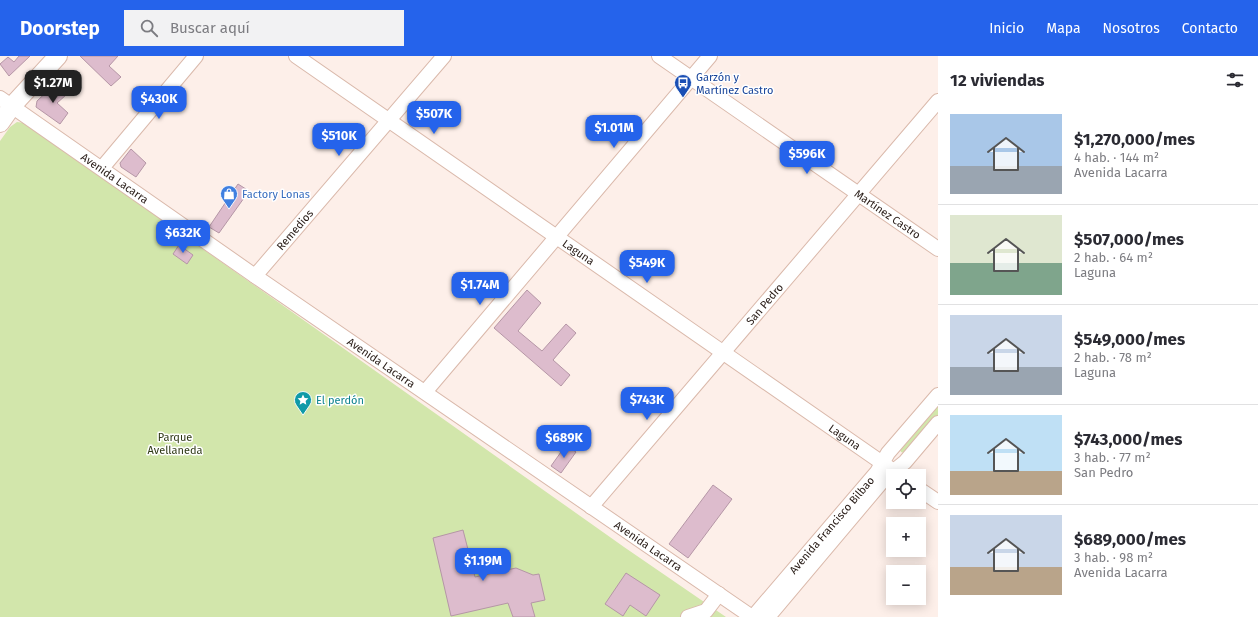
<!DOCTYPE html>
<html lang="es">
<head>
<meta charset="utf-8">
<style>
	:root { --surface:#fff; --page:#f2f2f3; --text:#2b2b33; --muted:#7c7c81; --line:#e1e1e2; --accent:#2563eb }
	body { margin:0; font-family:"Fira Sans",sans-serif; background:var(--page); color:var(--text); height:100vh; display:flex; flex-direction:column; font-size:15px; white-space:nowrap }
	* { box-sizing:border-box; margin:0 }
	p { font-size:13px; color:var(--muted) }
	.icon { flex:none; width:22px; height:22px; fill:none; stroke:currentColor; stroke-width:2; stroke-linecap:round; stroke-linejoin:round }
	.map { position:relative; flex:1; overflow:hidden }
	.panel { display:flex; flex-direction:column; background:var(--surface); width:320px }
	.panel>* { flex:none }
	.controls { position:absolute; left:886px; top:413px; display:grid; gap:8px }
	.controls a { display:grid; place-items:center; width:40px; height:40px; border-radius:0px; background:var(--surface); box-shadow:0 2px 10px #0003; font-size:20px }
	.price { position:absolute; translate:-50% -34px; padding:0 9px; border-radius:8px; background:var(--accent); color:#fff; font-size:13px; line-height:26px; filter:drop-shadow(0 1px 2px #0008) }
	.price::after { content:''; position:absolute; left:50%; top:24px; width:12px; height:9px; margin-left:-6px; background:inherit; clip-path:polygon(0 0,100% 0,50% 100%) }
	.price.current { background:#222; color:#fff }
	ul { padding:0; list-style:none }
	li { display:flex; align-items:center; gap:12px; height:100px; padding:0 12px }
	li+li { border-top:1px solid var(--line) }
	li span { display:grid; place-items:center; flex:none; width:112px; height:80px; border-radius:0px; color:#555 }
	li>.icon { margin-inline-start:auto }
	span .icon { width:48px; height:48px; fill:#fffc; stroke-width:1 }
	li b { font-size:17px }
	h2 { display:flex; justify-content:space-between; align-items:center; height:48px; padding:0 12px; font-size:17px }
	header { display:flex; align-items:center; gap:24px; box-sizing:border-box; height:56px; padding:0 20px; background:var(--accent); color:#fff }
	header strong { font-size:19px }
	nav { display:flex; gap:22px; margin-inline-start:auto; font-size:14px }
	.search { width:280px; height:36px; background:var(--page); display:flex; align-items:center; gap:10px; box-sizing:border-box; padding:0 14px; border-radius:0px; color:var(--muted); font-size:15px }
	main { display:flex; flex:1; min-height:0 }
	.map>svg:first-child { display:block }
	.green { fill:#d2e6ab }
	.building { fill:#ddbccd; stroke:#b596a6 }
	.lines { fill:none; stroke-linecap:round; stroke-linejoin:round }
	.minor-casing { stroke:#dab9ab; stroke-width:16 }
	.major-casing { stroke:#dab9ab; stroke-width:20 }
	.minor { stroke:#fff; stroke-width:14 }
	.major { stroke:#fff; stroke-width:18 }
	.labels { text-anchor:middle; stroke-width:3; stroke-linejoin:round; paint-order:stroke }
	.transit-label { font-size:11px; fill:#164399; stroke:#fff; text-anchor:start }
	.street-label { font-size:11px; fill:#271b16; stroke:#fff }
	.shop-label { font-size:11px; fill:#366cbe; stroke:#fff; text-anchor:start }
	.culture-label { font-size:11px; fill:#0d838f; stroke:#fff; text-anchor:start }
	.park-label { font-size:11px; fill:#2e3815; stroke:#fff }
</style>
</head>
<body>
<header>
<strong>Doorstep</strong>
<div class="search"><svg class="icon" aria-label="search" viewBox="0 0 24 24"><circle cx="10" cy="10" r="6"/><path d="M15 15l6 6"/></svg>Buscar aquí</div>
<nav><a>Inicio</a><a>Mapa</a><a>Nosotros</a><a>Contacto</a></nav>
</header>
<main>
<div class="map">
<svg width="938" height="561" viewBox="0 0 938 561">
	<rect width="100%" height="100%" fill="#fdefe9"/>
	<path class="green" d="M17,66L25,67L624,491L726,561H0V85L10,71Z
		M938,345V360L904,397L901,396L899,392Z"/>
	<path class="building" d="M19,0H30L9,20L0,8L8,1L14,6Z
		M80,0H118L109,10L121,21L111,30Z
		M55,28L66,39L57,47L68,57L60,68L36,51L37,45Z
		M131,93L146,107L136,121L121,111L120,107Z
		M238,128L249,135L219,177L209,171Z
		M179,189L193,199L187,208L173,198Z
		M527,234L541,247L518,275L542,295L566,268L576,277L553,304L570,319L561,330L494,272Z
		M566,389L576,396L561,417L551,410Z
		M713,429L732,443L688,502L669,488Z
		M463,474L475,521L516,512L533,519L539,518L545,544L531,547L535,561H513L508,547L451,560L433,482Z
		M626,517L660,539L646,560L630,549L623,560L605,548Z"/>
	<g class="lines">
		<defs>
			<g id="minor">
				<path id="s1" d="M296,0L901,420"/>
				<path id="s2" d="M659,0L938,193"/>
				<path id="s3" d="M0,42L255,220L752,561"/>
				<path d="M102,112L196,0"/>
				<path id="s4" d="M255,220L444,0"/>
				<path d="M425,336L710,0"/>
				<path d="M919,433L938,446"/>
				<path id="s5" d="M591,451L938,45"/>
				<path d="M688,561L706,555L719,538"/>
				<path id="s6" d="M753,561L877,416L888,397L938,339"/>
				<path d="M768,561L885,422L905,406L938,367"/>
			</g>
			<path id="major" d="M0,67L12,50L58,0"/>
		</defs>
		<use href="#minor" class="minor-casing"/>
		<use href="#major" class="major-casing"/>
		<use href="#minor" class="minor"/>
		<use href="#major" class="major"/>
	</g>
	<defs>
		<symbol id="bus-pin" viewBox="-11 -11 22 30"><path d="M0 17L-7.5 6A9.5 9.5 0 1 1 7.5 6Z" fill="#1a4fb4" stroke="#fff"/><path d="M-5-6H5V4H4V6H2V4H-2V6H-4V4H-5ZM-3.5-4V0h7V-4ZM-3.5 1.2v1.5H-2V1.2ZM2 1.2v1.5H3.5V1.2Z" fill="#fff"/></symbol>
		<symbol id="shop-pin" viewBox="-11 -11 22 30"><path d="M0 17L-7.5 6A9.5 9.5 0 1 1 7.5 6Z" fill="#3f7fe0" stroke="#fff"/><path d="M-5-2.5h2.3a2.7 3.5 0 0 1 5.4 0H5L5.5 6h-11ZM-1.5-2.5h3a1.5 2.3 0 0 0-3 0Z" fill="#fff"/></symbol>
		<symbol id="sight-pin" viewBox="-11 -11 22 30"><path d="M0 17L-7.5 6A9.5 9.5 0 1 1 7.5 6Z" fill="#0f9aa8" stroke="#fff"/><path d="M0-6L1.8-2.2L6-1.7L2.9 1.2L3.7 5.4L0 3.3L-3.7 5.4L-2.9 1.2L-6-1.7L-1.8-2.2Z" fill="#fff"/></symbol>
	</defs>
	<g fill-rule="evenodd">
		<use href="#bus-pin" x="673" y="17" width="20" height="27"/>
		<use href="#shop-pin" x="219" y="128" width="20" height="27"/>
		<use href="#sight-pin" x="293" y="334" width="20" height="27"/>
	</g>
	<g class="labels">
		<g class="transit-label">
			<text x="696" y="25">Garzón y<tspan x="696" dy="13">Martínez Castro</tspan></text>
		</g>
		<g class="street-label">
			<text dy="4" stroke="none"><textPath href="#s3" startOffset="140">Avenida Lacarra</textPath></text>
			<text dy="4" stroke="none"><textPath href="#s2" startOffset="278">Martínez Castro</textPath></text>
			<text dy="4" stroke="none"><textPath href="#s4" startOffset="61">Remedios</textPath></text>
			<text dy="4" stroke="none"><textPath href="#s1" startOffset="344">Laguna</textPath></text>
			<text dy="4" stroke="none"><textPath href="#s5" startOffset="267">San Pedro</textPath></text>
			<text dy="4" stroke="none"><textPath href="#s3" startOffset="464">Avenida Lacarra</textPath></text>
			<text dy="4" stroke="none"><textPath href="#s1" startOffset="668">Laguna</textPath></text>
			<text dy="4" stroke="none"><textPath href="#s6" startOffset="121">Avenida Francisco Bilbao</textPath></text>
			<text dy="4" stroke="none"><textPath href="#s3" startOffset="788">Avenida Lacarra</textPath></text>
		</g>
		<g class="shop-label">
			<text x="242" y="142">Factory Lonas</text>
		</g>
		<g class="culture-label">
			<text x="316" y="348">El perdón</text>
		</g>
		<g class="park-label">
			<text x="175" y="385">Parque<tspan x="175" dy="13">Avellaneda</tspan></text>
		</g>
	</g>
</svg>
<div class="controls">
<a><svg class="icon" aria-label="locate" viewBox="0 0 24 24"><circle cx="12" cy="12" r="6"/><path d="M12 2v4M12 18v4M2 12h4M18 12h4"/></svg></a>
<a>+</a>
<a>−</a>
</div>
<b class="price current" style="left:53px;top:48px">$1.27M</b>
<b class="price" style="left:159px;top:64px">$430K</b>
<b class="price" style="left:434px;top:79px">$507K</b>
<b class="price" style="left:614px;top:93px">$1.01M</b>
<b class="price" style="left:339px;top:101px">$510K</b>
<b class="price" style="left:807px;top:119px">$596K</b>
<b class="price" style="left:183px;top:198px">$632K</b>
<b class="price" style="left:647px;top:228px">$549K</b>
<b class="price" style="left:480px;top:250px">$1.74M</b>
<b class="price" style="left:647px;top:365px">$743K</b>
<b class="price" style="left:564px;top:403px">$689K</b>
<b class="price" style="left:483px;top:526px">$1.19M</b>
</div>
<section class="panel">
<h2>12 viviendas<svg class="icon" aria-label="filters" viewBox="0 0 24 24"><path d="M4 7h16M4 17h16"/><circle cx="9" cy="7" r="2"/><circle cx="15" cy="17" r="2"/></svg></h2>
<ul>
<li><span style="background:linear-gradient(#a9c7e8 65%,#9aa5b1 0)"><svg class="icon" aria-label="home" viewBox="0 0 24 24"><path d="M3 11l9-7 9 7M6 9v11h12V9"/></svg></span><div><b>$1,270,000/mes</b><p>4 hab. · 144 m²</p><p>Avenida Lacarra</p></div></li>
<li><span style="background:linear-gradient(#dfe7d0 60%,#7fa58c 0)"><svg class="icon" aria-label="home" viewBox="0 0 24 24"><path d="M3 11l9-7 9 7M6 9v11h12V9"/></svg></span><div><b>$507,000/mes</b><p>2 hab. · 64 m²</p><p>Laguna</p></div></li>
<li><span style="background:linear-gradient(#c9d6e8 65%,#9aa5b1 0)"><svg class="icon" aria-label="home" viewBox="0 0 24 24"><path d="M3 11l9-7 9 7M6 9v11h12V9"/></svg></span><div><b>$549,000/mes</b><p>2 hab. · 78 m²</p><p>Laguna</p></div></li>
<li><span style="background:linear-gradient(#bfe0f5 70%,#b9a48a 0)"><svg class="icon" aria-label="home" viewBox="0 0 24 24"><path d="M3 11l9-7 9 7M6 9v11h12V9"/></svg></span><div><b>$743,000/mes</b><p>3 hab. · 77 m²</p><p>San Pedro</p></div></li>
<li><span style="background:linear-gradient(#c9d6e8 65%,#b9a48a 0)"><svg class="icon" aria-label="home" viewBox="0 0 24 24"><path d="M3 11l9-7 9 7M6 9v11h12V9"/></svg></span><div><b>$689,000/mes</b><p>3 hab. · 98 m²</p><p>Avenida Lacarra</p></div></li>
</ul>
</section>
</main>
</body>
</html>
